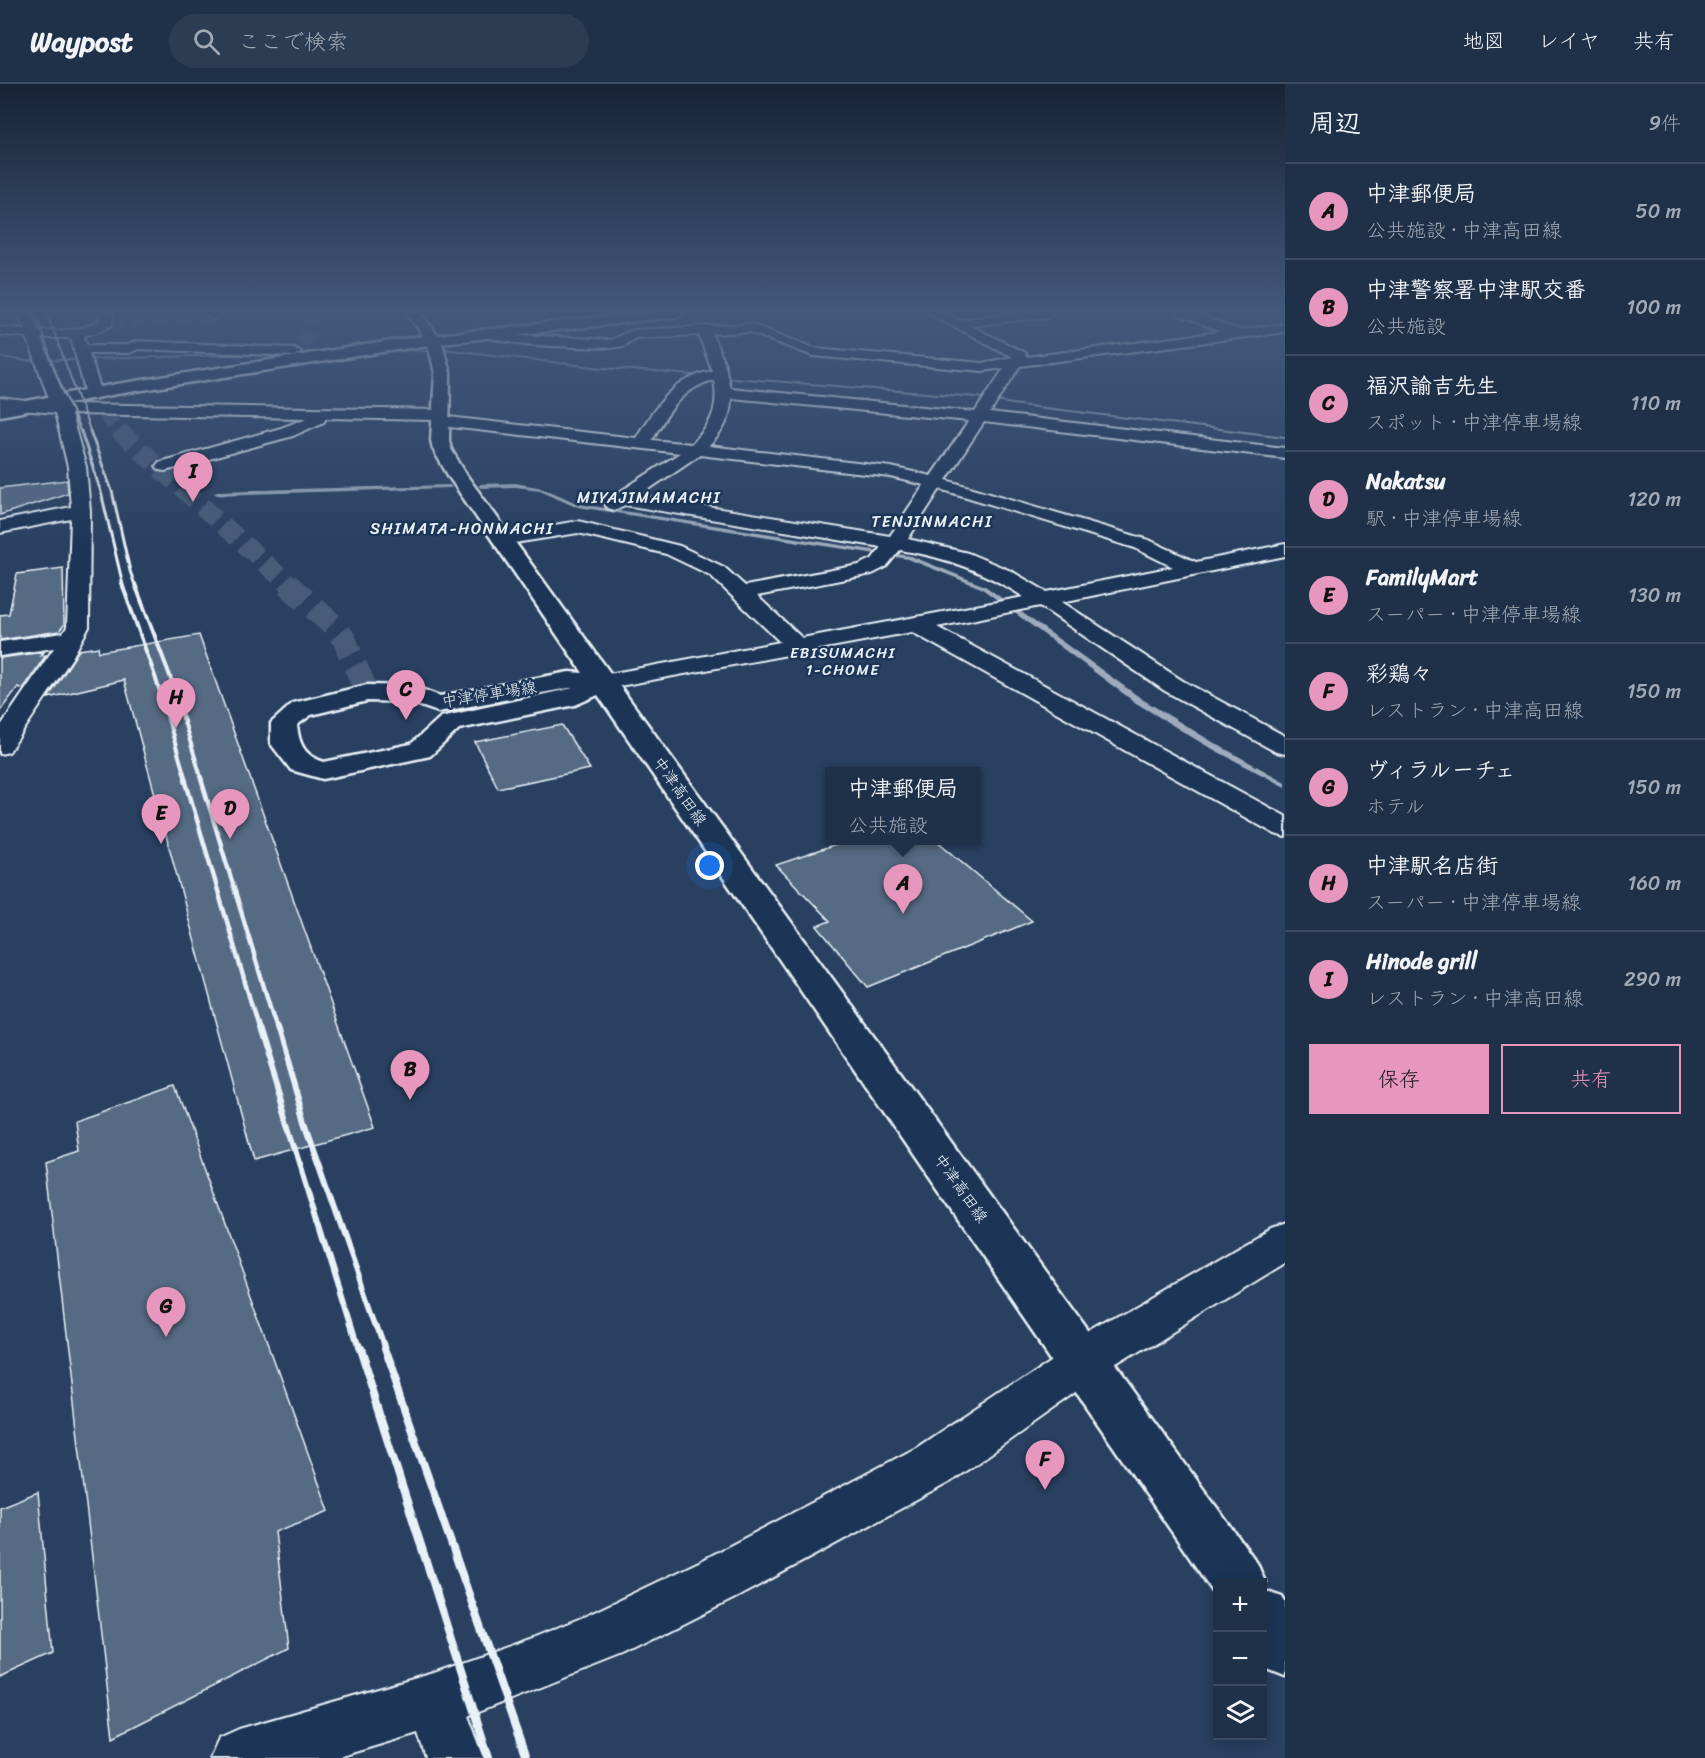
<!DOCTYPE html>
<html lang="ja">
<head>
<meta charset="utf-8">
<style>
	body { margin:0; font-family:Sriracha,"Klee One",sans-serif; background:#2c3c53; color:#f1f3f6 }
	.controls { position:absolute; right:18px; bottom:18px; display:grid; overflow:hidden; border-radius:0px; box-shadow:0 3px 15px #0003 }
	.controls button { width:54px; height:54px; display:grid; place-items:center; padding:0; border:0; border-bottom:2px solid #3c4b61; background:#1f3049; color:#f1f3f6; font:30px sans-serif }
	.you { position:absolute; left:710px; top:782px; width:21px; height:21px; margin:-15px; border:4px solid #fff; border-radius:50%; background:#1a73e8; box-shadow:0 0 0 9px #1a73e833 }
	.badge { display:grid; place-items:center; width:39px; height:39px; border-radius:50%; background:#e797bd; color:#111; font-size:20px; font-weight:700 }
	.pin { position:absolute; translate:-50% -50px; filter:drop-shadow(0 2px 3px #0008) }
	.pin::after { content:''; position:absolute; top:32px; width:21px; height:18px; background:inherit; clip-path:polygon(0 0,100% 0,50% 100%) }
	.popup { position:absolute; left:825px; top:683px; width:156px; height:78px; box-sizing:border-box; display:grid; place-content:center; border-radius:0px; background:#1f3049; filter:drop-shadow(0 2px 4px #0005); font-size:20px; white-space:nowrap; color:#a1a9b4 }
	.popup b { font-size:22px; color:#f1f3f6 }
	.popup::after { content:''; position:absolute; left:50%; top:100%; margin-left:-12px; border:12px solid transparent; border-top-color:#1f3049 }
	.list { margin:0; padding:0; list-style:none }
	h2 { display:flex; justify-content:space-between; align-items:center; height:78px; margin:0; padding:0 24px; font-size:26px }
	h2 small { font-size:20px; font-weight:400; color:#a1a9b4 }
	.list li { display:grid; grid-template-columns:39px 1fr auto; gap:18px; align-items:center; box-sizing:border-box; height:96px; padding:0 24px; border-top:2px solid #3c4b61 }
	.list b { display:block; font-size:22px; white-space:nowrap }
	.list p { margin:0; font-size:20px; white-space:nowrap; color:#a1a9b4 }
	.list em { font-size:20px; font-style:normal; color:#a1a9b4 }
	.actions { display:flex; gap:12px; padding:18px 24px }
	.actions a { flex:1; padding:14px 0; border:2px solid #e797bd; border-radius:0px; text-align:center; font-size:21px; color:#e797bd }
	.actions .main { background:#e797bd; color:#111 }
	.icon { flex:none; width:33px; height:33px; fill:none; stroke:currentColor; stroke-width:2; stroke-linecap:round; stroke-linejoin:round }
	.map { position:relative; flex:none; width:1285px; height:1674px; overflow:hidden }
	header { display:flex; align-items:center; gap:36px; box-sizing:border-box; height:84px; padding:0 30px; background:#1f3049; border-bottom:2px solid #3c4b61 }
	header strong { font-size:28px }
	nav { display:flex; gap:33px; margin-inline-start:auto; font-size:21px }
	.search { width:420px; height:54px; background:#2c3c53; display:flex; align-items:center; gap:15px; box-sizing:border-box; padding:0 21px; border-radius:33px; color:#a1a9b4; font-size:22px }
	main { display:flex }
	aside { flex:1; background:#1f3049 }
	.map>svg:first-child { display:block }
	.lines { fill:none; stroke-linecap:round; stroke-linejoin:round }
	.stream { fill:#9dabbd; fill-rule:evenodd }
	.building { fill:#556a83; stroke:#e8f1f8; stroke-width:1.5 }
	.minor-tunnel-far2 { stroke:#465b78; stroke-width:15; stroke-dasharray:15 8; stroke-linecap:butt }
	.minor-tunnel-far1 { stroke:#465b78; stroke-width:19; stroke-dasharray:19 9; stroke-linecap:butt }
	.minor-tunnel { stroke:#465b78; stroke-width:24; stroke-dasharray:24 12; stroke-linecap:butt }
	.minor-casing { stroke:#e8f1f8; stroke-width:4 }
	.major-casing { stroke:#e8f1f8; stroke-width:5 }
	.minor { fill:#1d3557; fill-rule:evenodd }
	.major { fill:#1d3557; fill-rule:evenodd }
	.rail-far5 { stroke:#e8f1f8; stroke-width:2 }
	.rail-far4 { stroke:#e8f1f8; stroke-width:3 }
	.rail-far3 { stroke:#e8f1f8; stroke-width:4 }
	.rail-far2 { stroke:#e8f1f8; stroke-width:4.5 }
	.rail-far1 { stroke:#e8f1f8; stroke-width:6 }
	.rail { stroke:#e8f1f8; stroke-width:8 }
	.labels { text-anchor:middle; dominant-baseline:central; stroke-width:5; stroke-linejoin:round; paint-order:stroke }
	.far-neighbourhood-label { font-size:15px; letter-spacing:1.5px; fill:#e8f1f8; stroke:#1d3557 }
	.far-quarter-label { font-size:16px; letter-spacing:1.5px; fill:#e8f1f8; stroke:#1d3557 }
	.street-label { font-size:16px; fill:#e8f1f8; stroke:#1d3557 }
</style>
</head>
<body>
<header>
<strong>Waypost</strong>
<div class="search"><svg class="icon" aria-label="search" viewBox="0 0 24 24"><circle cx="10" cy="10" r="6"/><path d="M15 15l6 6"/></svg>ここで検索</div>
<nav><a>地図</a><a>レイヤ</a><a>共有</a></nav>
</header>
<main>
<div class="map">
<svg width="1285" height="1674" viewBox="0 0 1285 1674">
	<rect width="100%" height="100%" fill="#294061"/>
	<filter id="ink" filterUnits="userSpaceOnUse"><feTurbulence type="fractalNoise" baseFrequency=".0167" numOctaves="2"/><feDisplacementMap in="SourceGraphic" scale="12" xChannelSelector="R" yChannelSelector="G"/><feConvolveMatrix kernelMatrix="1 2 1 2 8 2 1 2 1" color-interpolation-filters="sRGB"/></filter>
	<g filter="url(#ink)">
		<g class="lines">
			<g class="stream">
				<polygon points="444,264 593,282 977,312 1012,319 1285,352 1285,354 1012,321 977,314 593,284 443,266"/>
				<polygon points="426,265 427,267 383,268 381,267"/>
				<polygon points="330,267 331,269 287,270 285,269"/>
				<polygon points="264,269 265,271 28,278 0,274 0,272 28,276"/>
				<polygon points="515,399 543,404 579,420 911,472 985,502 1142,615 1211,657 1285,698 1285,703 1205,661 1136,619 981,504 908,475 578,423 540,406 515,403 481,404 478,402 481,400"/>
				<polygon points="449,401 451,402 451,404 217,411 214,409 217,407"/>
			</g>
		</g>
		<g class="building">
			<polygon points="67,396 68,409 0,431 0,404"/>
			<polygon points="63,484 64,541 59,547 0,556 0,531 9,530 17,490"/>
			<polygon points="199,551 375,1043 254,1077 124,596 48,614 79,566 98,563 99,568"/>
			<polygon points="44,568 41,572 46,571 23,605 18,603 0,627 0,574"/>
			<polygon points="562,641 590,685 498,704 475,658"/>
			<polygon points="851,756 936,756 1032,837 868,903 817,842 830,837 776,781"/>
			<polygon points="175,1002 329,1427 275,1448 289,1564 113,1653 46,1078 79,1067 75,1037"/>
			<polygon points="38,1408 53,1569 0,1593 0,1423"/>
		</g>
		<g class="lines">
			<g class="minor-tunnel-far2">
				<polyline points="107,238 243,229"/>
				<polyline points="300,260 309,250 309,229"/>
				<polyline points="104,329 120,349"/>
			</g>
			<polyline class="minor-tunnel-far1" points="119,347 289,501"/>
			<polyline class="minor-tunnel" points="287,500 332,540 344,555 367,609"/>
			<g class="minor-casing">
				<g id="minor">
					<path d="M19,229h13l6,17c22,1 43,2 62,-10v-7h13l-1,12 -11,6 -17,5 3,9h40l10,-4 157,7 7,4 -7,4 -155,-7 -10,4h-40l13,41 -8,5 -8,-5 -15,-56h-30l26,66 374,6 6,2 1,5 188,21c19,-31 38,-60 76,-67l-13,-36 -63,3 -13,8 -13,2c-24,-1 -115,-1 -129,-15l2,-3 5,-1 16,5 106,6 23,-10 118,-6 64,24 167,15 30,-6 -83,-44h17l13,7 53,-7h41l-6,4 -76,9 54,27 1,4 194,-25 -45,-19h19l45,17 46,-6v8l-265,34 -30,47 295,35v10l-301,-36 -38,58 203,60 47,22 89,-18v12l-223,46 121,79 102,55v18l-9,-2 -111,-61 -125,-85 -103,21 348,189v21l-10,-3 -363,-202 -309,57 -9,-2 -3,-5 3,-5 9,-2 177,-33 -70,-67 -44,-21 -88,-21 -76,12 -7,-2 -3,-4 3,-4 83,-14 102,25 44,21 21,19 114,-21 13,-6 9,-12 -256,-42 -11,5 -7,-2 -2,-4 2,-4 73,-47 -239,-27 -6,-2 -1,-4 -109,-2 -1,4 -31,14 -128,35 -6,-1 -3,-4 3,-4 122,-34 26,-10 -236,-4 15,53 4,44 -1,116 -17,31 -63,94 -9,2v-27l54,-79 -54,8v-14l63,-9 4,-6 4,-108 -71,14v-12l71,-14 -3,-40 -13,-54 -55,-5v-10l51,6 -24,-67 -27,-2v-8l24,2zM749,248l64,24 169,15 22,-3 -29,44 -245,-24 -6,-26 -12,-28zM714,296c5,26 -2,46 -23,64l-39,-4c15,-26 31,-53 62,-60zM731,314l238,23 -38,55 -40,-9 -182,-21c14,-14 22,-28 22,-48zM699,371l192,22 33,8 -34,51 -251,-40zM940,405l195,59 38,19 -126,25 -36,-21 -43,-18 -60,-14zM900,466c46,7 85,22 124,47l-222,41 -45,-42 115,-22 14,-7z"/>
					<polygon points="207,229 220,229 220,231 214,235 209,234"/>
					<polygon points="1285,1140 1285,1179 1099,1293 950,1398 739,1512 622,1571 468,1632 484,1674 426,1674 418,1649 335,1674 210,1674 219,1654 239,1645 434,1589 530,1555 586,1532 703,1476 916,1364 1067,1263 1270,1145"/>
				</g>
			</g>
			<g class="major-casing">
				<g id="major">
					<path d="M407,229h14l16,22 199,-22h47l-7,4 -234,26 8,30 -1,67 2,9 16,27 790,1087 8,19 -3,6v-6h-44v17l-620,-904 -23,10 -116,24 -29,27 -107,23 -32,-9 -20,-26v-21l22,-20 74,-18 46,1 27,10 129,-24 14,1 -134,-196 -16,-28 -2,-9 4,-67 -7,-28 -311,49 -117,22v-10l117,-22 306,-48zM569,604h4l-132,29 -30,27 -87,18c-19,-6 -25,-17 -27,-37l14,-10 56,-14 42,1 29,10z"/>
					<polygon points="1262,1506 1282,1513 1285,1518 1285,1593 1265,1585 1262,1581"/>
				</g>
			</g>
			<use href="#minor" class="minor"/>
			<use href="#major" class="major"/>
			<g class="rail-far5">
				<polyline points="36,229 54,284 81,349"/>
				<polyline points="47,229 91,349"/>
			</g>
			<g class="rail-far4">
				<polyline points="81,347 101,408 123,501"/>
				<polyline points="90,347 112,407 130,487 135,501"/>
			</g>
			<g class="rail-far3">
				<polyline points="122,500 156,595 186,696"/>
				<polyline points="135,500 170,592 202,696"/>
			</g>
			<g class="rail-far2">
				<polyline points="185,695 259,946"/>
				<polyline points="201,695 277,946"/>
			</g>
			<g class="rail-far1">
				<polyline points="258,944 358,1265"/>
				<polyline points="277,944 305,1038 384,1265"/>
			</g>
			<g class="rail">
				<polyline points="358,1264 489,1674"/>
				<polyline points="383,1264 526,1674"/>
			</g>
		</g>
	</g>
	<linearGradient id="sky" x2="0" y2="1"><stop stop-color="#172335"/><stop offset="0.49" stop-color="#43597b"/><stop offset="1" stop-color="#43597b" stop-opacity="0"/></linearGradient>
	<rect width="1285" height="464" fill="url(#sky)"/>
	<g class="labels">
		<g class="far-neighbourhood-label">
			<text x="843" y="569">EBISUMACHI<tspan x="843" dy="17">1-CHOME</tspan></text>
		</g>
		<g class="far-quarter-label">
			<text x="649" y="413">MIYAJIMAMACHI</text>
			<text x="932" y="437">TENJINMACHI</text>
			<text x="462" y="444">SHIMATA-HONMACHI</text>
		</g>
		<g class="street-label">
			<text transform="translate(489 610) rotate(-9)">中津停車場線</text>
			<text transform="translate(680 707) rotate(55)">中津高田線</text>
			<text transform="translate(961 1104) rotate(55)">中津高田線</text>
		</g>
	</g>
</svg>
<div class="controls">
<button>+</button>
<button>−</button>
<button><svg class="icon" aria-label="layers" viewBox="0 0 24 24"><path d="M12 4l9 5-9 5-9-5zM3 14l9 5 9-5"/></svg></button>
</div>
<div class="you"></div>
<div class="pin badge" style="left:903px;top:830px">A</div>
<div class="popup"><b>中津郵便局</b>公共施設</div>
<div class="pin badge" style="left:410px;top:1016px">B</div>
<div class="pin badge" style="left:406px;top:636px">C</div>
<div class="pin badge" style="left:230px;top:755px">D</div>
<div class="pin badge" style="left:161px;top:760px">E</div>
<div class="pin badge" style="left:1045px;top:1406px">F</div>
<div class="pin badge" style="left:166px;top:1253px">G</div>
<div class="pin badge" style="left:176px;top:644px">H</div>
<div class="pin badge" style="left:193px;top:418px">I</div>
</div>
<aside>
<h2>周辺<small>9件</small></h2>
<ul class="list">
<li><span class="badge">A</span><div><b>中津郵便局</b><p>公共施設 · 中津高田線</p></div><em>50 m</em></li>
<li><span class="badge">B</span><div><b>中津警察署中津駅交番</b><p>公共施設</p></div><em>100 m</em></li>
<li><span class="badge">C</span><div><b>福沢諭吉先生</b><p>スポット · 中津停車場線</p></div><em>110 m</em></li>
<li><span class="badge">D</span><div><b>Nakatsu</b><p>駅 · 中津停車場線</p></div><em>120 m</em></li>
<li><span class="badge">E</span><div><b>FamilyMart</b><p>スーパー · 中津停車場線</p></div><em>130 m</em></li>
<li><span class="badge">F</span><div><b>彩鶏々</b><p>レストラン · 中津高田線</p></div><em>150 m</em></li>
<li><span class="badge">G</span><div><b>ヴィラルーチェ</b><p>ホテル</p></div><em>150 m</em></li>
<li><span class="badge">H</span><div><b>中津駅名店街</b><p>スーパー · 中津停車場線</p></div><em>160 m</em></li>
<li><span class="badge">I</span><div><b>Hinode grill</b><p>レストラン · 中津高田線</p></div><em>290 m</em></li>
</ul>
<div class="actions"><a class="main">保存</a><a>共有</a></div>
</aside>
</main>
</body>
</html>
